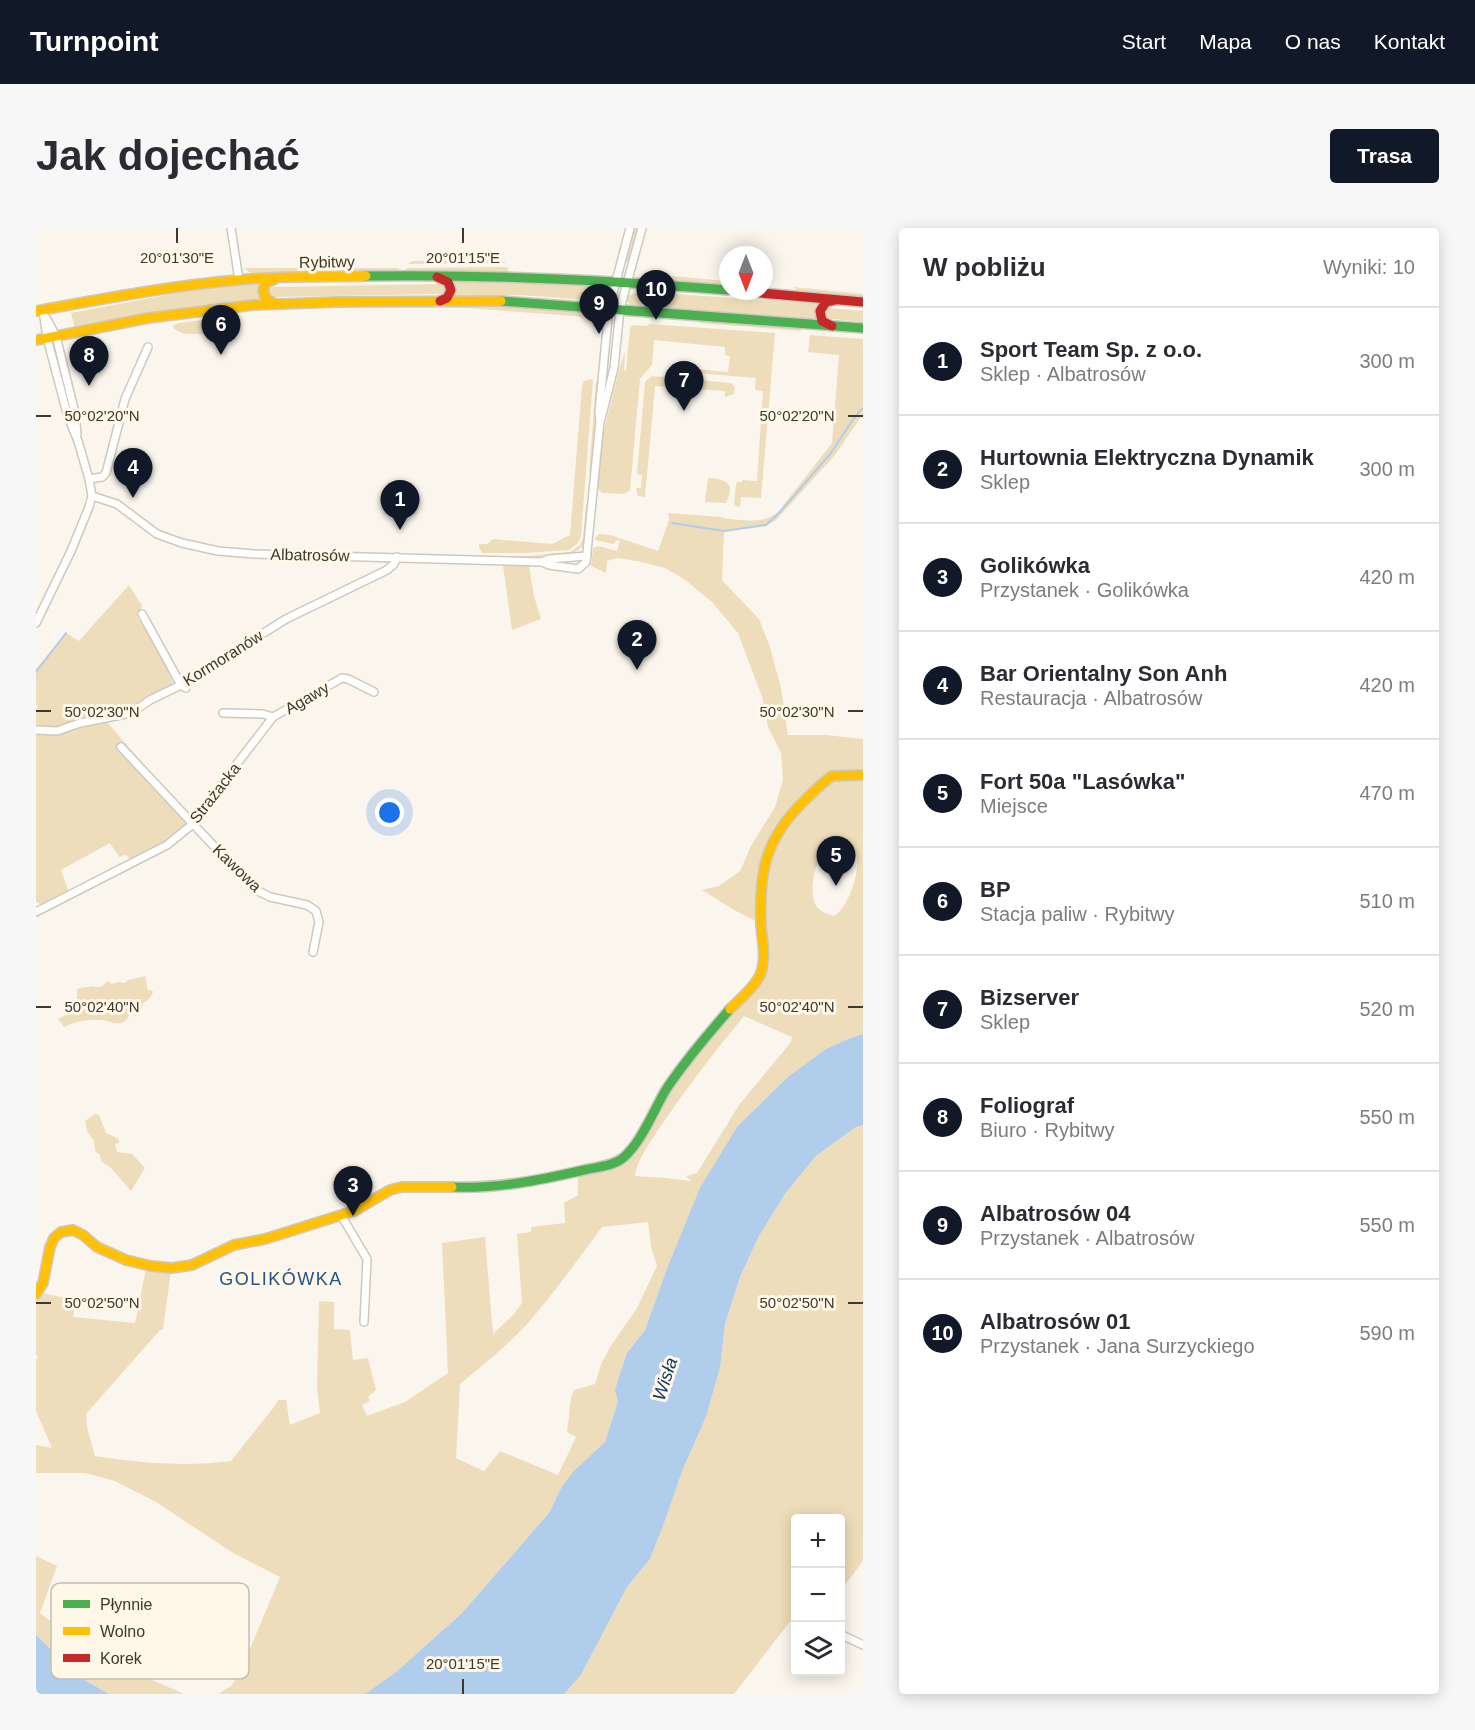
<!DOCTYPE html>
<html lang="pl">
<head>
<meta charset="utf-8">
<style>
	body { margin:0; font-family:Helvetica,sans-serif; background:#f7f7f7; color:#2b2b33 }
	.controls { position:absolute; right:18px; bottom:18px; display:grid; overflow:hidden; border-radius:6px; box-shadow:0 3px 15px #0003 }
	.controls button { width:54px; height:54px; display:grid; place-items:center; padding:0; border:0; border-bottom:2px solid #e1e1e2; background:#fff; color:#2b2b33; font:30px sans-serif }
	.compass { position:absolute; left:683px; top:18px; width:54px; height:54px; border-radius:50%; background:#fff; box-shadow:0 3px 15px #0003; rotate:180deg }
	.you { position:absolute; left:354px; top:585px; width:21px; height:21px; margin:-15px; border:4px solid #fff; border-radius:50%; background:#1a73e8; box-shadow:0 0 0 9px #1a73e833 }
	.badge { display:grid; place-items:center; width:39px; height:39px; border-radius:50%; background:#111827; color:#fff; font-size:20px; font-weight:700 }
	.pin { position:absolute; translate:-50% -50px; filter:drop-shadow(0 2px 3px #0008) }
	.pin::after { content:''; position:absolute; top:32px; width:21px; height:18px; background:inherit; clip-path:polygon(0 0,100% 0,50% 100%) }
	.list { margin:0; padding:0; list-style:none }
	h2 { display:flex; justify-content:space-between; align-items:center; height:78px; margin:0; padding:0 24px; font-size:26px }
	h2 small { font-size:20px; font-weight:400; color:#7c7c81 }
	.list li { display:grid; grid-template-columns:39px 1fr auto; gap:18px; align-items:center; box-sizing:border-box; height:108px; padding:0 24px; border-top:2px solid #e1e1e2 }
	.list b { display:block; font-size:22px; white-space:nowrap }
	.list p { margin:0; font-size:20px; white-space:nowrap; color:#7c7c81 }
	.list em { font-size:20px; font-style:normal; color:#7c7c81 }
	.icon { flex:none; width:33px; height:33px; fill:none; stroke:currentColor; stroke-width:2; stroke-linecap:round; stroke-linejoin:round }
	.map { position:relative; flex:none; width:827px; height:1466px; overflow:hidden; border-radius:6px }
	header { display:flex; align-items:center; gap:36px; box-sizing:border-box; height:84px; padding:0 30px; background:#111827; color:#fff }
	header strong { font-size:28px }
	nav { display:flex; gap:33px; margin-inline-start:auto; font-size:21px }
	.intro { display:flex; align-items:center; justify-content:space-between; box-sizing:border-box; height:144px; padding:0 36px }
	h1 { margin:0; font-size:42px }
	.button { padding:15px 27px; border-radius:6px; background:#111827; color:#fff; font-size:21px; font-weight:700 }
	main { display:flex; gap:36px; padding:0 36px }
	aside { flex:1; background:#fff; border-radius:6px; box-shadow:0 3px 15px #0003 }
	.map>svg:first-child { display:block }
	.green { fill:#eeddba; fill-rule:evenodd }
	.water { fill:#b1cdec }
	.lines { fill:none; stroke-linecap:round; stroke-linejoin:round }
	.stream { stroke:#b1cdec; stroke-width:2 }
	.street-casing { stroke:#cdc9c0; stroke-width:10 }
	.fast-casing { stroke:#cdc9c0; stroke-width:12 }
	.slow-casing { stroke:#cdc9c0; stroke-width:12 }
	.jam-casing { stroke:#cdc9c0; stroke-width:12 }
	.street { stroke:#fefefc; stroke-width:7 }
	.fast { stroke:#4caf50; stroke-width:9 }
	.slow { stroke:#ffc107; stroke-width:9 }
	.jam { stroke:#c62828; stroke-width:9 }
	.ticks { fill:none; stroke:#3e392f; stroke-width:2 }
	.labels { text-anchor:middle; dominant-baseline:central; stroke-width:6; stroke-linejoin:round; paint-order:stroke }
	.street-label { font-size:16px; fill:#3e392f; stroke:#fff7e8 }
	.neighbourhood-label { font-size:18px; letter-spacing:1.5px; fill:#235387; stroke:#fff7e8 }
	.water-label { font-size:18px; font-style:italic; fill:#0d3864; stroke:#fff7e8 }
	.key { fill:#fff7e8; stroke:#c5beb0; stroke-width:1.5 }
	.key-label { font-size:16px; fill:#3e392f }
	.ticks-label { font-size:15px; text-anchor:middle; fill:#3e392f; stroke:#fff7e8; stroke-width:6; stroke-linejoin:round; paint-order:stroke }
</style>
</head>
<body>
<header>
<strong>Turnpoint</strong>
<nav><a>Start</a><a>Mapa</a><a>O nas</a><a>Kontakt</a></nav>
</header>
<div class="intro"><h1>Jak dojechać</h1><a class="button">Trasa</a></div>
<main>
<div class="map">
<svg width="827" height="1466" viewBox="0 0 827 1466">
	<rect width="100%" height="100%" fill="#faf6ed"/>
	<g class="green">
		<polygon points="599,0 603,0 593,34 588,34"/>
		<polygon points="465,32 470,35 372,36 377,33"/>
		<polygon points="472,39 472,44 371,43 370,40"/>
		<polygon points="208,40 364,40 359,43 220,46 213,44"/>
		<polygon points="635,48 692,53 692,57 636,52"/>
		<polygon points="417,53 551,57 550,72 484,67 417,69"/>
		<polygon points="226,56 226,72 39,101 35,85 167,60"/>
		<polygon points="407,56 410,58 409,65 406,66 237,69 234,68 232,61 236,59"/>
		<polygon points="757,59 827,66 827,69 763,63"/>
		<polygon points="606,63 605,79 594,76 591,73 591,68"/>
		<path d="M615,64c56,5 112,7 168,12l-4,8 2,9 -168,-13z"/>
		<polygon points="441,76 549,85 549,89 432,80 341,79"/>
		<polygon points="792,80 827,83 827,94 789,90 787,84"/>
		<path d="M188,89l11,2 -3,9 -7,5v-4h-5l-1,2h-5v3l-3,-1 -2,1 -6,-1v1c-12,0 -23,2 -31,-8l7,-3z"/>
		<polygon points="665,93 763,99 765,103 664,95"/>
		<polygon points="613,96 739,105 725,270 705,269 704,279 700,278 698,276 700,256 702,254 706,254 706,252 721,253 727,163 719,162 720,150 648,144 648,140 692,144 694,128 689,127 689,119 618,112 616,137 604,151 594,262 588,266 566,265 561,260 567,206 585,135 589,124 588,143 590,142 594,100 597,97 612,98"/>
		<path d="M774,107l53,4v75l-28,41 -60,66 -9,4 -42,6 -2,49 37,39 11,28 11,41 7,47h38l37,4v32l-28,3 -60,58 -18,86 -3,2 -20,-10 -32,-20 17,-4 21,-15 11,-25 24,-39 8,-27 -2,-27 -13,-26 -6,-30 -24,-64 -25,-30 -29,-24 -19,-11 -23,-6 -24,-4 -11,3 -1,12 -15,-7 2,-18 5,-2 19,5 3,-10 -4,-1 -1,3 -2,1 -18,-4 1,-3 3,-3 11,1 48,16 11,-31 -1,-7 54,4 1,1c19,2 39,7 55,-6l54,-69 7,-88 -31,-3z"/>
		<polygon points="616,148 695,155 699,159 698,166 689,169 689,163 619,158 609,269 602,268 600,260 605,260 606,247 601,246 609,154"/>
		<polygon points="554,151 557,152 545,308 542,315 533,322 489,325 446,325 443,319 443,316 451,316 457,311 516,316 534,307 546,158 548,153"/>
		<polygon points="560,153 564,159 558,225 553,246"/>
		<path d="M672,250c18,1 28,5 18,25l-21,-1z"/>
		<path d="M550,277h2c1,9 1,28 -3,37 -9,22 -64,16 -84,16v-2h26l43,-4 10,-7 3,-6z"/>
		<polygon points="467,338 493,338 498,368 505,391 476,402"/>
		<polygon points="93,357 106,378 101,389 125,427 138,457 126,465 88,485 20,501 0,500 0,483 2,479 0,476 0,441 30,405 43,413"/>
		<polygon points="70,493 156,593 120,620 96,631 93,631 92,628 89,627 83,629 74,615 25,642 32,662 6,677 0,674 0,505 42,499"/>
		<path d="M827,551v255l-15,5 -22,10 -160,222 -21,59 -18,23 -9,48 -13,41 -44,46 -12,25 -87,100 -66,59 -31,22h-147l13,-8 8,-11 41,-98 -47,-24 -77,-51 -41,-21 -30,-8h-49v-28l16,3 -16,-37v-52l2,-1 -2,-4v-57l6,-4 34,7 -3,17 62,6 11,-55 25,2 -8,60h-3l-74,84 1,13 8,29c45,7 91,11 136,5l43,-54 4,-7h8l4,25 30,-12 -3,-26 2,-86 15,1v27l16,1 3,30 15,-2 8,32 -8,7 2,4 -8,4 5,11 38,-14 43,-29 -6,-130 43,-6 8,97 21,-20 8,-11 -5,-69 14,-2v-5l34,-4 -1,-20 14,-8v-19c18,-4 35,-6 50,-16l40,-67 38,-51 58,-67c2,-3 4,-5 5,-8 2,-10 -3,-31 -4,-42 -3,-48 4,-83 39,-118 8,-8 20,-25 31,-27 9,-2 19,-1 28,-1zM810,619c2,0 7,2 9,4 8,14 -6,57 -21,65 -7,-2 -13,-4 -17,-9 -8,-11 -4,-35 2,-46 2,-4 6,-8 9,-12zM708,788l48,21 -1,5 -52,63 -42,68 -11,3 5,5 -25,-3 -31,-2c2,-16 16,-35 25,-49 26,-38 54,-75 84,-111zM612,994l3,25 6,19 -20,42 -25,36 -10,18 -7,22 -21,6 -3,8 -4,34 9,5 -18,38 -58,-24 -16,20 -28,-13 4,-74c24,-20 48,-39 69,-62 26,-30 49,-63 73,-95z"/>
		<path d="M109,748l3,14 5,1c0,4 -6,11 -10,12l-1,6 -3,-2 2,-6 -10,2c2,7 -2,17 -10,20 -8,2 -12,-3 -19,-3 -14,-1 -26,1 -38,7l-6,-8 19,-10v-20l15,-3 2,1h7l7,-6 4,3 7,-2 6,1 3,-3z"/>
		<polygon points="59,886 63,887 70,905 83,911 83,915 79,916 81,924 96,926 109,940 95,963 75,940 65,933 64,927 59,923 58,913 51,903 49,893"/>
		<polygon points="827,897 827,1333 805,1362 804,1290 760,1290 759,1387 698,1466 528,1466 545,1447 591,1359 614,1331 627,1298 647,1241 670,1189 684,1140 689,1096 704,1049 723,1008 749,966 780,928 820,899"/>
		<polygon points="0,1328 21,1338 4,1385 45,1417 87,1439 148,1466 73,1466 45,1450 0,1407"/>
	</g>
	<g class="water">
		<polygon points="827,806 827,897 820,899 780,928 749,966 723,1008 704,1049 689,1096 684,1140 670,1189 647,1241 627,1298 614,1331 591,1359 545,1447 528,1466 329,1466 360,1444 426,1385 513,1285 525,1260 537,1244 569,1214 582,1173 579,1162 591,1125 609,1102 630,1043 664,960 701,899 752,849 790,821 812,811"/>
		<polygon points="0,1407 45,1450 73,1466 0,1466"/>
	</g>
	<g class="lines">
		<g class="stream">
			<polyline points="636,295 688,303 730,297 744,284 795,225 818,190 827,180"/>
			<polyline points="0,444 30,405"/>
		</g>
		<g class="street-casing">
			<g id="street">
				<polyline points="195,0 203,52"/>
				<polyline points="10,90 20,108 39,185 41,206"/>
				<polyline points="565,191 578,140 584,81 606,0"/>
				<polyline points="53,251 66,249 70,245 89,171 112,119"/>
				<polyline points="56,268 81,276 121,306 146,315 182,323 218,326 506,334 513,331 551,328"/>
				<polyline points="506,334 513,337 542,341 550,334 564,193 563,184 573,80 594,0"/>
				<polyline points="106,386 145,457 150,460"/>
				<polyline points="0,395 35,323 53,279 56,268 53,251 42,213 32,189 11,110 7,82"/>
				<polyline points="187,485 227,486 237,489"/>
				<polyline points="0,502 21,503 44,495 90,486 101,481 114,472 145,457 250,391 351,342 358,336 361,329"/>
				<polyline points="85,519 218,661 234,669 271,677 280,683 283,694 277,724"/>
				<polyline points="0,684 131,617 158,595 190,550 237,489 306,450 312,451 338,464"/>
				<polyline points="305,987 331,1031 328,1094"/>
				<polyline points="804,1406 827,1417"/>
			</g>
		</g>
		<g class="fast-casing">
			<g id="fast">
				<path d="M330,48c121,-2 242,4 362,14"/>
				<polyline points="465,73 827,100"/>
				<path d="M416,959c45,2 88,-7 132,-17 13,-3 29,-4 39,-12 19,-16 31,-49 44,-70 19,-28 41,-54 63,-79"/>
			</g>
		</g>
		<g class="slow-casing">
			<g id="slow">
				<polyline points="239,51 230,55 227,62 230,71 240,76"/>
				<path d="M0,83c67,-12 133,-25 201,-31 42,-4 86,-3 129,-4"/>
				<polyline points="0,112 112,90 217,77 300,74 465,73"/>
				<path d="M694,781c10,-10 24,-21 30,-34 7,-16 2,-34 1,-50 -2,-54 4,-86 44,-125 8,-8 17,-17 27,-24l31,-1"/>
				<polyline points="0,1066 7,1055 14,1019 18,1010 25,1004 37,1002 47,1007 61,1019 90,1032 115,1038 136,1040 156,1037 198,1017 229,1011 318,983 354,962 366,959 416,959"/>
			</g>
		</g>
		<g class="jam-casing">
			<g id="jam">
				<polyline points="401,49 412,54 415,62 411,70 404,73"/>
				<polyline points="702,63 827,74"/>
				<polyline points="796,98 786,93 784,83 790,74 799,72"/>
			</g>
		</g>
		<use href="#street" class="street"/>
		<use href="#fast" class="fast"/>
		<use href="#slow" class="slow"/>
		<use href="#jam" class="jam"/>
	</g>
	<path class="ticks" d="M141,0v15M427,0v15M0,188h15M812,188h15M0,483h15M812,483h15M0,779h15M812,779h15M0,1075h15M812,1075h15M427,1451v15"/>
	<g class="labels">
		<g class="street-label">
			<text transform="translate(291 34) rotate(-1)">Rybitwy</text>
			<text transform="translate(274 327) rotate(1)">Albatrosów</text>
			<text transform="translate(187 430) rotate(-32)">Kormoranów</text>
			<text transform="translate(271 470) rotate(-30)">Agawy</text>
			<text transform="translate(179 565) rotate(-52)">Strażacka</text>
			<text transform="translate(201 640) rotate(44)">Kawowa</text>
		</g>
		<g class="neighbourhood-label">
			<text x="245" y="1051">GOLIKÓWKA</text>
		</g>
		<g class="water-label">
			<text transform="translate(629 1151) rotate(-72)">Wisła</text>
		</g>
	</g>
	<rect x="15" y="1355" width="198" height="96" rx="9" class="key"/>
	<rect x="27" y="1372" width="27" height="8" fill="#4caf50"/>
	<rect x="27" y="1399" width="27" height="8" fill="#ffc107"/>
	<rect x="27" y="1426" width="27" height="8" fill="#c62828"/>
	<g class="key-label">
		<text x="64" y="1382">Płynnie</text>
		<text x="64" y="1409">Wolno</text>
		<text x="64" y="1436">Korek</text>
	</g>
	<g class="ticks-label">
		<text x="141" y="35">20°01'30"E</text>
		<text x="427" y="35">20°01'15"E</text>
		<text x="761" y="193">50°02'20"N</text>
		<text x="66" y="193">50°02'20"N</text>
		<text x="761" y="489">50°02'30"N</text>
		<text x="66" y="489">50°02'30"N</text>
		<text x="66" y="784">50°02'40"N</text>
		<text x="761" y="784">50°02'40"N</text>
		<text x="66" y="1080">50°02'50"N</text>
		<text x="761" y="1080">50°02'50"N</text>
		<text x="427" y="1441">20°01'15"E</text>
	</g>
</svg>
<div class="controls">
<button>+</button>
<button>−</button>
<button><svg class="icon" aria-label="layers" viewBox="0 0 24 24"><path d="M12 4l9 5-9 5-9-5zM3 14l9 5 9-5"/></svg></button>
</div>
<svg class="compass" viewBox="-18 -18 36 36"><path d="M0-13l5 13h-10z" fill="#e53935"/><path d="M0 13l5-13h-10z" fill="#7c7c81"/></svg>
<div class="you"></div>
<div class="pin badge" style="left:364px;top:302px">1</div>
<div class="pin badge" style="left:601px;top:442px">2</div>
<div class="pin badge" style="left:317px;top:988px">3</div>
<div class="pin badge" style="left:97px;top:270px">4</div>
<div class="pin badge" style="left:800px;top:658px">5</div>
<div class="pin badge" style="left:185px;top:127px">6</div>
<div class="pin badge" style="left:648px;top:183px">7</div>
<div class="pin badge" style="left:53px;top:158px">8</div>
<div class="pin badge" style="left:563px;top:106px">9</div>
<div class="pin badge" style="left:620px;top:92px">10</div>
</div>
<aside>
<h2>W pobliżu<small>Wyniki: 10</small></h2>
<ul class="list">
<li><span class="badge">1</span><div><b>Sport Team Sp. z o.o.</b><p>Sklep · Albatrosów</p></div><em>300 m</em></li>
<li><span class="badge">2</span><div><b>Hurtownia Elektryczna Dynamik</b><p>Sklep</p></div><em>300 m</em></li>
<li><span class="badge">3</span><div><b>Golikówka</b><p>Przystanek · Golikówka</p></div><em>420 m</em></li>
<li><span class="badge">4</span><div><b>Bar Orientalny Son Anh</b><p>Restauracja · Albatrosów</p></div><em>420 m</em></li>
<li><span class="badge">5</span><div><b>Fort 50a &quot;Lasówka&quot;</b><p>Miejsce</p></div><em>470 m</em></li>
<li><span class="badge">6</span><div><b>BP</b><p>Stacja paliw · Rybitwy</p></div><em>510 m</em></li>
<li><span class="badge">7</span><div><b>Bizserver</b><p>Sklep</p></div><em>520 m</em></li>
<li><span class="badge">8</span><div><b>Foliograf</b><p>Biuro · Rybitwy</p></div><em>550 m</em></li>
<li><span class="badge">9</span><div><b>Albatrosów 04</b><p>Przystanek · Albatrosów</p></div><em>550 m</em></li>
<li><span class="badge">10</span><div><b>Albatrosów 01</b><p>Przystanek · Jana Surzyckiego</p></div><em>590 m</em></li>
</ul>
</aside>
</main>
</body>
</html>
